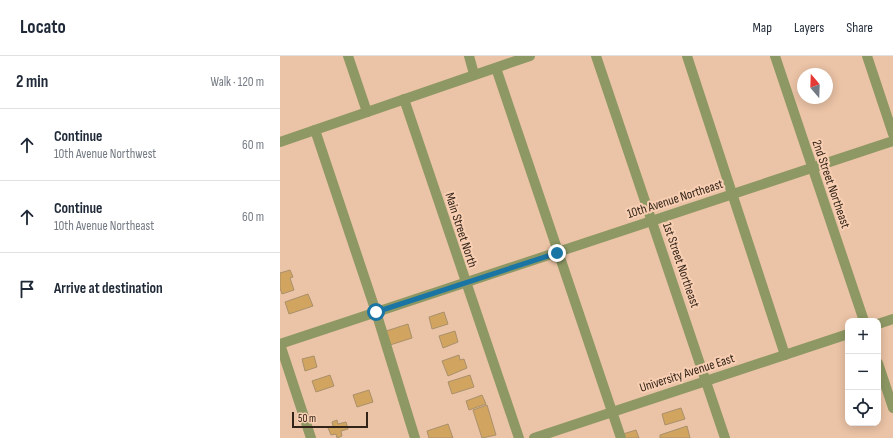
<!DOCTYPE html>
<html lang="en">
<head>
<meta charset="utf-8">
<style>
	body { margin:0; font-family:"Sofia Sans Condensed",sans-serif; background:#f2f2f3; color:#1f2937 }
	.controls { position:absolute; right:12px; bottom:12px; display:grid; overflow:hidden; border-radius:8px; box-shadow:0 2px 10px #0003 }
	.controls button { width:36px; height:36px; display:grid; place-items:center; padding:0; border:0; border-bottom:1px solid #e0e1e3; background:#fff; color:#1f2937; font:20px sans-serif }
	.compass { position:absolute; left:517px; top:12px; width:36px; height:36px; border-radius:50%; background:#fff; box-shadow:0 2px 10px #0003; rotate:341deg }
	.scale { position:absolute; left:12px; bottom:10px; width:76px; box-sizing:border-box; padding-left:4px; border:2px solid #332419; border-top:0; font-size:11px; line-height:14px; white-space:nowrap; color:#332419; -webkit-text-stroke:3px #f8cfb3; paint-order:stroke }
	.stop { position:absolute; width:12px; height:12px; margin:-9px; border:3px solid #1a75a4; border-radius:50%; background:#fff }
	.stop.end { background:#1a75a4; border-color:#fff; box-shadow:0 1px 4px #0008 }
	.list { margin:0; padding:0; list-style:none }
	h2 { display:flex; justify-content:space-between; align-items:center; height:52px; margin:0; padding:0 16px; font-size:17px }
	h2 small { font-size:13px; font-weight:400; color:#747a83 }
	.list li { display:grid; grid-template-columns:26px 1fr auto; gap:12px; align-items:center; box-sizing:border-box; height:72px; padding:0 16px; border-top:1px solid #e0e1e3 }
	.list b { display:block; font-size:15px; white-space:nowrap }
	.list p { margin:0; font-size:13px; white-space:nowrap; color:#747a83 }
	.list em { font-size:13px; font-style:normal; color:#747a83 }
	.icon { flex:none; width:22px; height:22px; fill:none; stroke:currentColor; stroke-width:2; stroke-linecap:round; stroke-linejoin:round }
	.map { position:relative; flex:none; width:613px; height:382px; overflow:hidden }
	header { display:flex; align-items:center; gap:24px; box-sizing:border-box; height:56px; padding:0 20px; background:#fff; border-bottom:1px solid #e0e1e3 }
	header strong { font-size:19px }
	nav { display:flex; gap:22px; margin-inline-start:auto; font-size:14px }
	main { display:flex }
	aside { flex:1; background:#fff }
	.map>svg:first-child { display:block }
	.building { fill:#d1a45f; stroke:#aa906b }
	.lines { fill:none; stroke-linecap:round; stroke-linejoin:round }
	.minor { stroke:#8e9864; stroke-width:10 }
	.route { stroke:#1a75a4; stroke-width:5 }
	.labels { text-anchor:middle; dominant-baseline:central; stroke-width:4; stroke-linejoin:round; paint-order:stroke }
	.street-label { font-size:13px; fill:#332419; stroke:#f8cfb3 }
</style>
</head>
<body>
<header>
<strong>Locato</strong>
<nav><a>Map</a><a>Layers</a><a>Share</a></nav>
</header>
<main>
<aside>
<h2>2 min<small>Walk · 120 m</small></h2>
<ul class="list">
<li><svg class="icon" aria-label="ahead" viewBox="0 0 24 24"><path d="M12 20V5M6 11l6-6 6 6"/></svg><div><b>Continue</b><p>10th Avenue Northwest</p></div><em>60 m</em></li>
<li><svg class="icon" aria-label="ahead" viewBox="0 0 24 24"><path d="M12 20V5M6 11l6-6 6 6"/></svg><div><b>Continue</b><p>10th Avenue Northeast</p></div><em>60 m</em></li>
<li><svg class="icon" aria-label="arrive" viewBox="0 0 24 24"><path d="M6 21V4h12l-3 4 3 4H6"/></svg><div><b>Arrive at destination</b></div></li>
</ul>
</aside>
<div class="map">
<svg width="613" height="382" viewBox="0 0 613 382">
	<rect width="100%" height="100%" fill="#ebc3a6"/>
	<g class="building">
		<polygon points="10,214 13,221 10,222 14,234 2,238 0,232 0,217"/>
		<polygon points="28,238 33,250 9,258 5,246"/>
		<polygon points="164,256 168,268 152,273 149,261"/>
		<polygon points="128,268 132,282 110,289 106,275"/>
		<polygon points="175,275 178,286 163,292 159,280"/>
		<polygon points="179,299 180,304 184,303 187,312 168,320 162,305"/>
		<polygon points="34,300 37,311 25,315 22,303"/>
		<polygon points="50,319 54,330 36,336 32,325"/>
		<polygon points="190,319 194,331 172,338 168,326"/>
		<polygon points="89,334 93,346 77,351 73,339"/>
		<polygon points="202,339 206,348 189,354 186,345"/>
		<polygon points="207,349 216,379 202,382 193,354"/>
		<polygon points="401,352 405,363 385,369 382,358"/>
		<polygon points="57,364 58,368 66,366 68,373 61,375 62,380 57,382 56,378 51,379 48,372 53,370 52,366"/>
		<polygon points="168,368 173,382 149,382 147,375"/>
		<polygon points="407,370 410,382 380,382 380,379"/>
		<polygon points="356,374 359,382 344,382 343,378"/>
	</g>
	<g class="lines">
		<g class="minor">
			<polyline points="68,0 87,56"/>
			<polyline points="189,0 194,18"/>
			<polyline points="316,0 445,382"/>
			<polyline points="407,0 505,299"/>
			<polyline points="495,0 584,265"/>
			<polyline points="587,0 613,78"/>
			<polyline points="216,12 341,382"/>
			<polyline points="124,43 239,382"/>
			<polyline points="35,74 96,256 135,382"/>
			<polyline points="0,86 250,0"/>
			<polyline points="598,268 613,263"/>
			<path d="M0,288c204,-67 408,-136 613,-203"/>
			<polyline points="0,288 31,382"/>
			<polyline points="598,307 613,352"/>
			<polyline points="254,382 568,278"/>
		</g>
	</g>
	<g class="lines">
		<polyline class="route" points="96,256 277,197"/>
	</g>
	<g class="labels">
		<g class="street-label">
			<text transform="translate(551 128) rotate(71)">2nd Street Northeast</text>
			<text transform="translate(395 143) rotate(-18)">10th Avenue Northeast</text>
			<text transform="translate(181 174) rotate(72)">Main Street North</text>
			<text transform="translate(401 209) rotate(71)">1st Street Northeast</text>
			<text transform="translate(407 317) rotate(-18)">University Avenue East</text>
		</g>
	</g>
</svg>
<div class="controls">
<button>+</button>
<button>−</button>
<button><svg class="icon" aria-label="locate" viewBox="0 0 24 24"><circle cx="12" cy="12" r="6"/><path d="M12 2v4M12 18v4M2 12h4M18 12h4"/></svg></button>
</div>
<svg class="compass" viewBox="-18 -18 36 36"><path d="M0-13l5 13h-10z" fill="#e53935"/><path d="M0 13l5-13h-10z" fill="#747a83"/></svg>
<div class="scale">50 m</div>
<div class="stop" style="left:96px;top:256px"></div>
<div class="stop end" style="left:277px;top:197px"></div>
</div>
</main>
</body>
</html>
